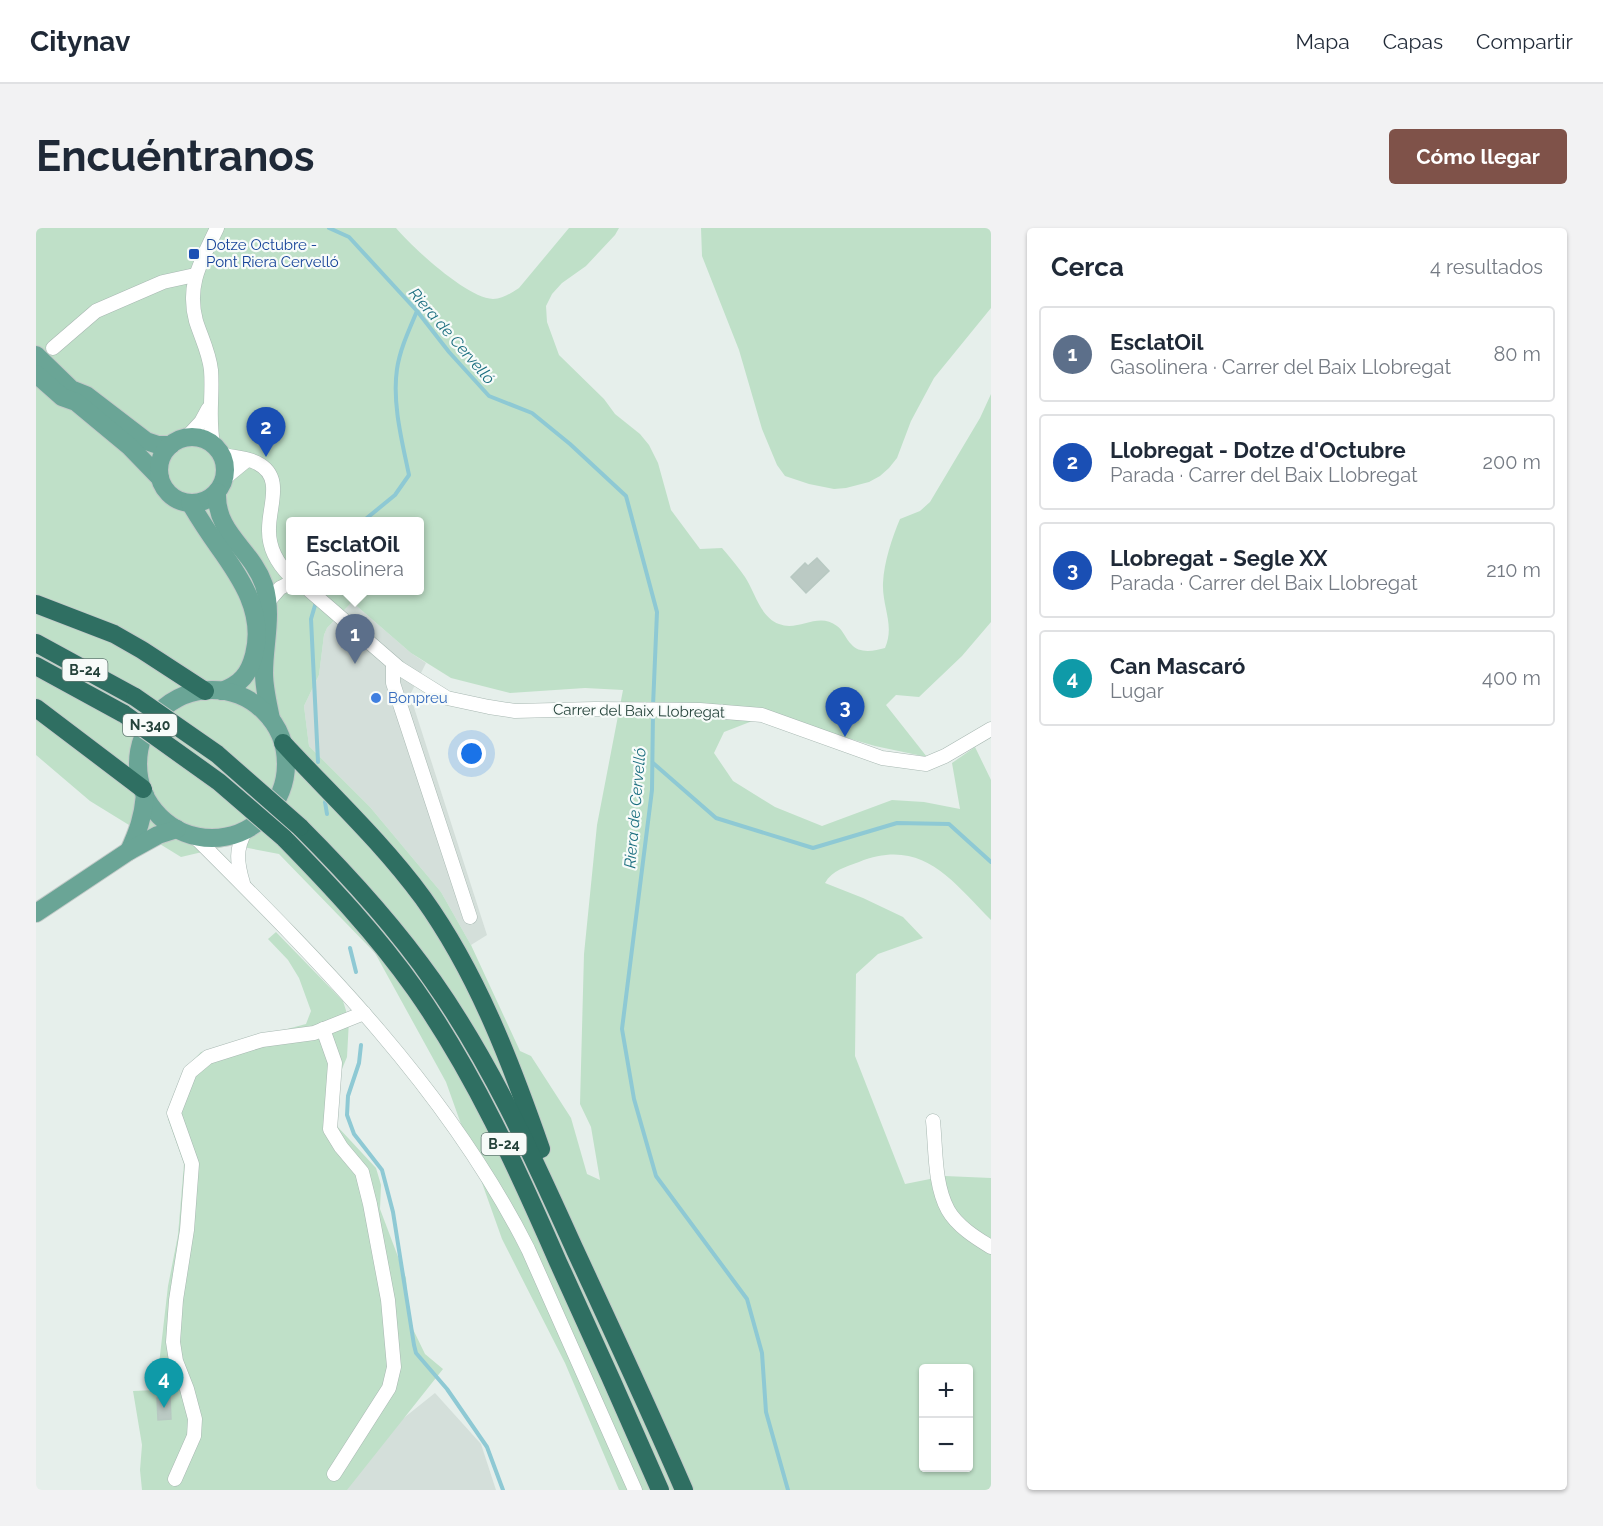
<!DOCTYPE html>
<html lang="es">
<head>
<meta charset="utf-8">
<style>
	body { margin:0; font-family:Raleway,sans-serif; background:#f2f2f3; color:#1f2937 }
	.controls { position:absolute; right:18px; bottom:18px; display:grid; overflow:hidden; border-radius:6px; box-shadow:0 2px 4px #0004 }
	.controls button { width:54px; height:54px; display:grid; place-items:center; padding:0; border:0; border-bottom:2px solid #e0e1e3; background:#fff; color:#1f2937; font:30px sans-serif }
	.you { position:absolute; left:436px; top:526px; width:21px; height:21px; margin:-15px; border:4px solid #fff; border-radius:50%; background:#1a73e8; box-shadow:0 0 0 9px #1a73e833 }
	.badge { display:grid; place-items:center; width:39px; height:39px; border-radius:50%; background:#7f5249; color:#fff; font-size:20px; font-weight:700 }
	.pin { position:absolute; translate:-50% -50px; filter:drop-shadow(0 2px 3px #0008) }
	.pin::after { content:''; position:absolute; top:32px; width:21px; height:18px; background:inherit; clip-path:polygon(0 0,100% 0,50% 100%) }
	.popup { position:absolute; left:250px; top:289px; width:138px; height:78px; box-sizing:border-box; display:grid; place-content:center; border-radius:6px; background:#fff; filter:drop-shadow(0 2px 4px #0005); font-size:20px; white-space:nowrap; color:#747a83 }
	.popup b { font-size:22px; color:#1f2937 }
	.popup::after { content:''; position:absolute; left:50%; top:100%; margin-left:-12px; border:12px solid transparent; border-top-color:#fff }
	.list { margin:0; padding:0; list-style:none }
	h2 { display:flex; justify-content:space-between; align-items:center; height:78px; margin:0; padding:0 24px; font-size:26px }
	h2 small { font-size:20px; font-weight:400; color:#747a83 }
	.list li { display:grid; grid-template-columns:39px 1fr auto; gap:18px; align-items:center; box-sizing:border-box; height:96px; margin:0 12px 12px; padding:0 12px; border:2px solid #e0e1e3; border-radius:6px }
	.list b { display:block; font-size:22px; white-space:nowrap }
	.list p { margin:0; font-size:20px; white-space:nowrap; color:#747a83 }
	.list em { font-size:20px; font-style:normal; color:#747a83 }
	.map { position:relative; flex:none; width:955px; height:1262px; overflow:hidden; border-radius:6px }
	header { display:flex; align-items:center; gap:36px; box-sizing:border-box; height:84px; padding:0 30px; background:#fff; border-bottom:2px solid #e0e1e3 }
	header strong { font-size:28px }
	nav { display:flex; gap:33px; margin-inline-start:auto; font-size:21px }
	.intro { display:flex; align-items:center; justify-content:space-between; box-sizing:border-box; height:144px; padding:0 36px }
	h1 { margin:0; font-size:42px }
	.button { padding:15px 27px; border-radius:6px; background:#7f5249; color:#fff; font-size:21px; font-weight:700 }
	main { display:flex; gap:36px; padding:0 36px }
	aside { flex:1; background:#fff; border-radius:6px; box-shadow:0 2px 4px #0004 }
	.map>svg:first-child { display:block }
	.built { fill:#d4dfda }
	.green { fill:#bfe0c8; fill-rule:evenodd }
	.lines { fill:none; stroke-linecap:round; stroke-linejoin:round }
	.stream { stroke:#8ec9d4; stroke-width:4 }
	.building { fill:#bbcac4; stroke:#b8c9c2; stroke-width:1.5 }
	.minor-casing { stroke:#a8b8b2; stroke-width:15 }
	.major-casing { stroke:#c2cac8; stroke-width:20 }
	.highway-casing { stroke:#c2cac8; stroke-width:20 }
	.minor { stroke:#fff; stroke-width:14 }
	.major { stroke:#6aa596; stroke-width:18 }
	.highway { stroke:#2f6f62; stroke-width:18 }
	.highway-bridge-casing { stroke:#c2cac8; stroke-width:20; stroke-linecap:butt }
	.highway-bridge { stroke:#2f6f62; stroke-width:18 }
	.transit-dot { fill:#1a4fb4; stroke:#f7fbf9; stroke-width:2 }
	.shop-dot { fill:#3f7fe0; stroke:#f7fbf9; stroke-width:2 }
	.labels { text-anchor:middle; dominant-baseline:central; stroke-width:4.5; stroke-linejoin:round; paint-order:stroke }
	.shield { fill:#f7fbf9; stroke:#637a73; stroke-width:1.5 }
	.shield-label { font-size:14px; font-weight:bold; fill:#24423a }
	.transit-label { font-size:15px; fill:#164399; stroke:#f7fbf9; text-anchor:start }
	.shop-label { font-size:15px; fill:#366cbe; stroke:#f7fbf9; text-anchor:start }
	.street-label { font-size:15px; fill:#24423a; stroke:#f7fbf9 }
	.water-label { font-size:16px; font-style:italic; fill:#1c6f80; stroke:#f7fbf9 }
</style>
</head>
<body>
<header>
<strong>Citynav</strong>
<nav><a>Mapa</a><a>Capas</a><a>Compartir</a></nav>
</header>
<div class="intro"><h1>Encuéntranos</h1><a class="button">Cómo llegar</a></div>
<main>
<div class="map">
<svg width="955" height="1262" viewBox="0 0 955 1262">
	<rect width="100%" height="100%" fill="#e6efeb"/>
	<g class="built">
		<polygon points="316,374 375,425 390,435 374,467 451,707 435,717 405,664 334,579 273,518 268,478 283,447 288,407 291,400"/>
		<polygon points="399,1165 445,1216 460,1262 298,1262 334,1217"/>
	</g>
	<g class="green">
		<path d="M0,0h360c17,20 71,70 97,71 10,0 18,-6 26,-11l50,-60h50l-4,7 -29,31 -24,17 -10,11 -6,12 1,16 12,33 45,44 11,15 25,20 9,11 9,18 13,47 29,39 22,-1c8,9 16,19 23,29 10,15 15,40 34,47 20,8 39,-13 58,2 6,4 9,13 14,18 8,10 23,7 34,4 10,-23 -3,-41 -2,-65 1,-21 9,-45 17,-64l20,-8 10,-9 50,-84 11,-24v228l-29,34 -43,41 -23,-2 -10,10 41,52 -52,-11 -107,-31 -44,17 -10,21 19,28 42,26 47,19 70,-26 32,2 36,7 -8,-46 23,-16 16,33v140c-40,-40 -69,-83 -132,-58 -13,5 -27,8 -34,21l38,15 40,19 20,21 -45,16 -22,20 -1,82 50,128 40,-8 46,2v312h-372l-54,-127 -63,-124 -56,-157 -71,-129 -96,-99 -47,-9 -51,12 -91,-56 -54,-46zM254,294h129v68h-129zM316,374l59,51 40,25 59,15 75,-5 38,2 -26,135 -13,129 -4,150 11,23 9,53 -13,-6 -16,-56 -40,-62 -11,-5 -49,-106 -30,-53 -71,-85 -61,-61 -5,-40 15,-31 5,-40 3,-7zM888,1140h45v100h-45z"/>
		<polygon points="665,0 955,0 955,80 898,150 875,193 861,230 853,240 844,248 833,254 810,260 798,261 773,256 749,248 741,237 726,201 703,122 666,28"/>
		<polygon points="240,704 307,773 313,792 311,829 301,853 300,897 340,940 345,957 344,981 370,1050 373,1093 389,1126 407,1141 311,1262 106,1262 104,1242 106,1217 97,1163 120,1162 132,1058 142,1007 148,936 132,891 147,843 165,824 270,796 275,783 263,750 252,732 232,711"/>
	</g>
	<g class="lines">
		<g class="stream">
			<polyline points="293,0 313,9 381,83 413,124 453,168 496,185 534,216 590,268 621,384 617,478"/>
			<path d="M326,294l33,-27 14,-20c-7,-34 -17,-72 -12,-106 3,-20 12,-39 20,-58"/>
			<polyline points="280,374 275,391 282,534"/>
			<polyline points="617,485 616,562 586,801 598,871 620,948 711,1071 726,1125 730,1184 752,1262"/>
			<polyline points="617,535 680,590 777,620 861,595 913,596 955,634"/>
			<polyline points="289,574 291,586"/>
			<polyline points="314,720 320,744"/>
			<polyline points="325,817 323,835 312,868 311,887 318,906 346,942 357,984 378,1117 380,1125 411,1161 451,1219 467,1262"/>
		</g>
	</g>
	<g class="building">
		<polygon points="781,330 793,343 770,365 755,349 769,335 772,338"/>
		<polygon points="134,1169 135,1191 122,1192 121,1170"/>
	</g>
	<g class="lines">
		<g class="minor-casing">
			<g id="minor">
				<polyline points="17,120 60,83 127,54 159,47"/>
				<polyline points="150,210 165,194 172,181"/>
				<path d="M177,216c-5,-27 0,-48 -2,-74 -2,-18 -10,-33 -15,-49 -10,-37 6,-61 21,-93"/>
				<path d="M185,226c12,4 25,3 36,9 28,14 11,44 12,68 0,17 9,33 21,45"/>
				<polyline points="189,250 211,232"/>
				<polyline points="273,362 363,440 411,470 453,479 479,483 559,481 664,482 726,487 846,530 890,536 909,528 955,501"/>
				<polyline points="231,375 244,360 254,355"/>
				<polyline points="357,436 357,455 434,689"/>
				<path d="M158,608c126,126 253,252 334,413l107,241"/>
				<path d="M207,655c-6,-20 -8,-34 3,-53"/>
				<polyline points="287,801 299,835 294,901 305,919 326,944 334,976 352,1072 358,1139 353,1160 298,1246"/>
				<path d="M897,893c3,29 1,63 15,89 9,16 28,28 43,37"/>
				<polyline points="139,1251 158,1208 159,1191 151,1161 140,1133 137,1114 140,1072 151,1002 156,936 138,885 154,844 172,829 226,812 278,805 328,785"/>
			</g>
		</g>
		<g class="major-casing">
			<g id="major">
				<polyline points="0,127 35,161 50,167 110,213 122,217 135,217"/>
				<polyline points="0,146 26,169 40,174 93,218 124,250"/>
				<circle cx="156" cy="242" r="33"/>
				<path d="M181,264c-2,42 35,57 47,93 9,30 0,58 0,88 0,15 4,31 7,46"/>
				<path d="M154,275c9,15 18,29 28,43 23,32 47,67 36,109 -5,19 -13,29 -32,36"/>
				<circle cx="176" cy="536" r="74"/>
				<path d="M93,623c9,-19 14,-34 16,-56"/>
				<polyline points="0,685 93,623 122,607 141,601"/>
			</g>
		</g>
		<g class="highway-casing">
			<g id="highway">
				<polyline points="0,376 78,406 106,422 169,463"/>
				<polyline points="0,415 99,469"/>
				<polyline points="0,438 88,486"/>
				<polyline points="0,480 107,561"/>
				<path d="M247,515c47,51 99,99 140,155 54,75 88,165 118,251"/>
				<path d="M264,599c48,48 94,98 133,154 59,84 100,176 142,269 37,80 74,159 109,240"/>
				<path d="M248,610c46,47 92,96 131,151 59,84 102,179 143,273 35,76 69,152 102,228"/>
			</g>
		</g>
		<use href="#minor" class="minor"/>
		<use href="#major" class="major"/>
		<use href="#highway" class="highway"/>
		<g class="highway-bridge-casing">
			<g id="highway-bridge">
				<polyline points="99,469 181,526 264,599"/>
				<polyline points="88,486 183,554 248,610"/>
			</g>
		</g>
		<use href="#highway-bridge" class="highway-bridge"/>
	</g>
	<rect class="transit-dot" x="152" y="20" width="12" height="12" rx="3"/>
	<circle class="shop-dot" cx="340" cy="470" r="6"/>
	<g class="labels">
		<g class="shield">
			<rect x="26.5" y="431" width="45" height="22" rx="4.5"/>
			<rect x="87" y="486" width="54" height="22" rx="4.5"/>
			<rect x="445.5" y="905" width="45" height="22" rx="4.5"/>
		</g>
		<g class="shield-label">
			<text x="49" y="442">B-24</text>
			<text x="114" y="497">N-340</text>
			<text x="468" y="916">B-24</text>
		</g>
		<g class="transit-label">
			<text x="170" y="17">Dotze Octubre -<tspan x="170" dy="17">Pont Riera Cervelló</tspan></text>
		</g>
		<g class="shop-label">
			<text x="352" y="470">Bonpreu</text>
		</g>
		<g class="street-label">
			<text transform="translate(603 483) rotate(1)">Carrer del Baix Llobregat</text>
		</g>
		<g class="water-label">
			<text transform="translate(416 108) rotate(49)">Riera de Cervelló</text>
			<text transform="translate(599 580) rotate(-85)">Riera de Cervelló</text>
		</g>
	</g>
</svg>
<div class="controls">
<button>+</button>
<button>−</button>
</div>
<div class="you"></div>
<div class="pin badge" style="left:319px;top:436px;background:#5c6f8a">1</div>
<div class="popup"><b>EsclatOil</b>Gasolinera</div>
<div class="pin badge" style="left:230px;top:229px;background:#1a4fb4">2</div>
<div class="pin badge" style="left:809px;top:509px;background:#1a4fb4">3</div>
<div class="pin badge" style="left:128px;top:1180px;background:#0f9aa8">4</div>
</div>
<aside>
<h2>Cerca<small>4 resultados</small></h2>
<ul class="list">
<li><span class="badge" style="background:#5c6f8a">1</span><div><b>EsclatOil</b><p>Gasolinera · Carrer del Baix Llobregat</p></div><em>80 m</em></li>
<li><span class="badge" style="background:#1a4fb4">2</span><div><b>Llobregat - Dotze d'Octubre</b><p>Parada · Carrer del Baix Llobregat</p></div><em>200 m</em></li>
<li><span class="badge" style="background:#1a4fb4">3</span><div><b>Llobregat - Segle XX</b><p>Parada · Carrer del Baix Llobregat</p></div><em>210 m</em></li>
<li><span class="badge" style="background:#0f9aa8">4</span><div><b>Can Mascaró</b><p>Lugar</p></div><em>400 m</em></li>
</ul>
</aside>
</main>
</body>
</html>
